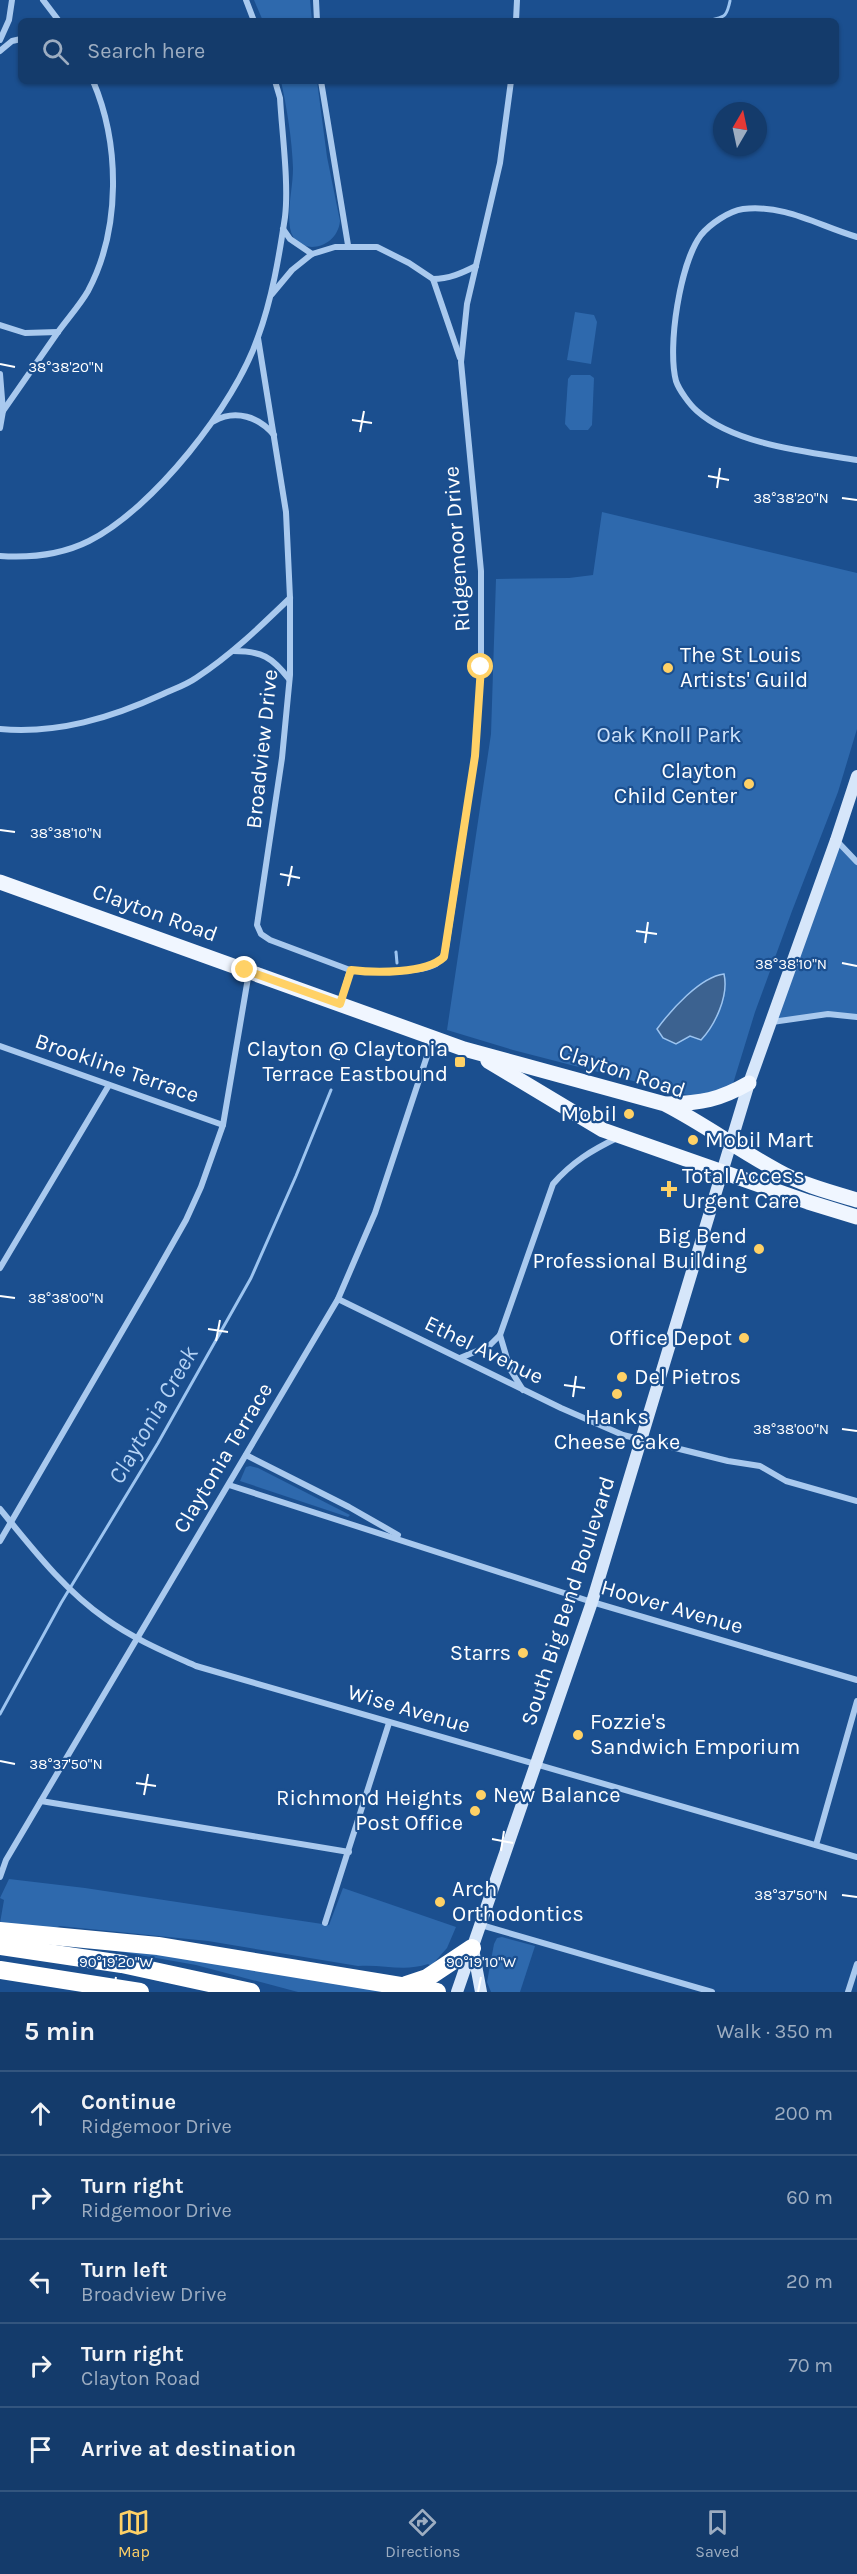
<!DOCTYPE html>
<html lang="en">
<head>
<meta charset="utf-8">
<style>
	body { margin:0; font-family:Karla,sans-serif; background:#1d4271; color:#f1f3f6 }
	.compass { position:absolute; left:713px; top:102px; width:54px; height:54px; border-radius:50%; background:#143b6b; box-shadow:0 2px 4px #0004; rotate:9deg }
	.stop { position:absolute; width:18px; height:18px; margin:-14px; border:4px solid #ffd166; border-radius:50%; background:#fff }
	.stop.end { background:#ffd166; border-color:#fff; box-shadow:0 2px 6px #0008 }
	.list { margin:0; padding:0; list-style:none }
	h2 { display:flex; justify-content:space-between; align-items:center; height:78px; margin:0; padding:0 24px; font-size:26px }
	h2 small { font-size:20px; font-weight:400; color:#9dadc1 }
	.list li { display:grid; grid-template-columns:39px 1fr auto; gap:18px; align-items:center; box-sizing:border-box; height:84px; padding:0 24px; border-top:2px solid #33557e }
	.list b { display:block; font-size:22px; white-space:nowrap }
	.list p { margin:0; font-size:20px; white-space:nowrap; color:#9dadc1 }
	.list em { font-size:20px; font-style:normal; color:#9dadc1 }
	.icon { flex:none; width:33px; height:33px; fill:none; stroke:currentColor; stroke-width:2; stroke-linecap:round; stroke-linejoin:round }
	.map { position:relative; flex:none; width:857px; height:1992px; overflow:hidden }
	.search { position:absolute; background:#143b6b; box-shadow:0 2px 4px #0004; left:18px; right:18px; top:18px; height:66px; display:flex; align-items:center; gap:15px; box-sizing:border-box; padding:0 21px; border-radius:9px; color:#9dadc1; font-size:22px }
	.sheet { height:498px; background:#143b6b }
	nav { display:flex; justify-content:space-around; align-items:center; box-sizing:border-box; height:84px; border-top:2px solid #33557e; background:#143b6b; font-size:16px; color:#9dadc1 }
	nav a { display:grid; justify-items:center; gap:3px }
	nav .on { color:#ffd166 }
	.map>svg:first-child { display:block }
	.green { fill:#2e69ad }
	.water { fill:#3c6290; stroke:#9cc4f0; stroke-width:1.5 }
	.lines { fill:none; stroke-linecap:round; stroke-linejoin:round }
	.stream { stroke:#9cc4f0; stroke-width:3 }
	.street { stroke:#a9c9ee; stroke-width:6 }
	.secondary { stroke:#d6e6fa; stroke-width:12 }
	.primary { stroke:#f0f6ff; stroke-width:15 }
	.highway { stroke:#fff; stroke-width:18 }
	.route { stroke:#ffd166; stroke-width:8 }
	.ticks { fill:none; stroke:#fff; stroke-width:2 }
	.poi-dot { fill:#ffd166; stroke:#1b4f8f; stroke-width:2 }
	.labels { text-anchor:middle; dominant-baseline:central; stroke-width:4.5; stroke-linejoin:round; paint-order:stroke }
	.street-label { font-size:22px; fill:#fff; stroke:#1b4f8f }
	.poi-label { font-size:22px; fill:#fff; stroke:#1b4f8f; text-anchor:start }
	.park-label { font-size:22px; fill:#cfe3fa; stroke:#1b4f8f }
	.water-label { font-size:24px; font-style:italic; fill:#b5d3f5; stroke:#1b4f8f }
	.ticks-label { font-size:15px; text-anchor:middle; fill:#fff; stroke:#1b4f8f; stroke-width:4.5; stroke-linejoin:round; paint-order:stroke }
</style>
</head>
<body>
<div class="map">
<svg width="857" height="1992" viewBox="0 0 857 1992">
	<rect width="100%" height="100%" fill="#1b4f8f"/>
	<g class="green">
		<polygon points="254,0 310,0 312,21 263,21"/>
		<path d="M281,81h36l10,76 13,64c-3,30 -45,36 -50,7 -3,-20 3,-40 3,-60 -1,-29 -6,-59 -12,-87z"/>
		<polygon points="575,312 594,315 597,322 591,364 567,360"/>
		<polygon points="571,375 590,375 594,378 592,425 588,430 570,430 565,424 568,379"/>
		<polygon points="602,512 857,573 857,729 838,792 792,911 755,1012 732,1087 695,1097 513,1050 447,1030 491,734 496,579 569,578 593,575"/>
		<polygon points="836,840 857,862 857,1017 847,1014 769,1023"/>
		<polygon points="250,1466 258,1468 350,1515 348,1517 240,1481 246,1467"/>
		<path d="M9,1879l76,9 244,37 14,-37 113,39 -9,21 -16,18 -3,-2c-24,8 -45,0 -70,2l-150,-25 -148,-15 -5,2 -55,-5 4,-23 -4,-2z"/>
		<polygon points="502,1937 535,1946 520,1992 491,1992 487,1982 494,1944 497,1938"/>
		<polygon points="77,1944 132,1949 400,1992 298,1992 196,1965"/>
	</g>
	<path class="water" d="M724,974c5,22 -9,51 -23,66l-11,-4 -14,8 -13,-6 -6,-9c14,-19 43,-52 67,-55z"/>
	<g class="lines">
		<g class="stream">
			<path d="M708,21c15,-5 18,-1 22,-20"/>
			<polyline points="396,952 397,963"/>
			<polyline points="0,1714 61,1603 158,1443 251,1278 296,1176 331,1090"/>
		</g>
		<g class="street">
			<polyline points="43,0 59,21"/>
			<polyline points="246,0 254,21"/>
			<polyline points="316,0 317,21"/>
			<polyline points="516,21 517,0"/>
			<polyline points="0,40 9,20 12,0"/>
			<polyline points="0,51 12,41 21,39"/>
			<polyline points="321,81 348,245"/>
			<polyline points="283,229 290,239 312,254"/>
			<path d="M857,237c-38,-11 -72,-33 -114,-28 -14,2 -33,15 -42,26 -21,28 -34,112 -25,146 3,9 14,24 21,30 38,34 111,41 160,49"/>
			<path d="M433,279c16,0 29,-6 43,-13"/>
			<polyline points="272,294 292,270 312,254 335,247 377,247 409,263 433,279 460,358"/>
			<polyline points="0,325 25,333 58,332"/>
			<polyline points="258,338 286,512 290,598 290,675 282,758 257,925 261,934 270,940 350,970 340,1004"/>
			<polyline points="0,374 3,411 0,428"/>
			<path d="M3,411c18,-26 37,-53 55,-79 10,-14 22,-27 30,-41 33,-62 32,-147 5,-210"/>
			<path d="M214,421c22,-12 45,-4 60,14"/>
			<path d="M0,556c30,2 61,-1 89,-15 64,-32 146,-136 169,-204 14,-38 21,-80 27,-120 4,-33 -3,-84 -5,-119l-5,-17"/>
			<path d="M233,651c29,0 39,6 56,28"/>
			<path d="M0,729c58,5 111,-11 163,-35 11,-5 23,-9 33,-16 35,-23 64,-51 94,-80"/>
			<polyline points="837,841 857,862"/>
			<path d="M350,970c20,3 69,3 86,-6 6,-4 8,-9 10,-16l29,-192 6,-89v-96l-20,-209 6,-58 33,-141 11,-82"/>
			<polyline points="772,1022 828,1014 857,1017"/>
			<polyline points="0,1046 223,1125"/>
			<polyline points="0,1268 109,1085"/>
			<polyline points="338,1299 561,1408 623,1435 728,1461 760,1466 786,1481 857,1501"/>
			<polyline points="500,1335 510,1369 523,1390"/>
			<path d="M460,1358l29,-12 11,-11 53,-151c19,-22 39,-34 66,-47"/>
			<polyline points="246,1455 349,1507 398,1535"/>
			<polyline points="229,1485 592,1602 857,1680"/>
			<path d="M0,1509c32,39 64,81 106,110 28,20 59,33 90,47l661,191"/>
			<polyline points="0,1541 152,1280 186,1220 201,1187 223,1125 249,972"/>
			<polyline points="41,1801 349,1852"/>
			<polyline points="816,1845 857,1701"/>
			<polyline points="0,1877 6,1860 338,1299 375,1213 433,1038"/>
			<polyline points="325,1923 389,1723"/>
			<polyline points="481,1925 712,1992"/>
			<polyline points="848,1992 857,1964"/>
		</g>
		<g class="secondary">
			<polyline points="473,1949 481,1992"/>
			<polyline points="457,1992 592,1602 749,1083 836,840 857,776"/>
		</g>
		<g class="primary">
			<path d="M0,882l464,167 201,55c39,20 74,46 113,67 25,14 52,21 79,29"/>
			<polyline points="488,1061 603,1130 808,1202 857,1217"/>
			<path d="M667,1104c35,-1 52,-4 82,-21"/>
		</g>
		<g class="highway">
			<polyline points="0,1931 158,1946 437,1992"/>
			<polyline points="0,1946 122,1964 251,1992"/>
			<polyline points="0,1970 140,1992"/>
			<polyline points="406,1985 427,1978 472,1948"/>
		</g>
	</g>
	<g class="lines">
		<path class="route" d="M245,970l95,34 11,-34c23,3 75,4 93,-13l31,-201 6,-89"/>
	</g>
	<path class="ticks" d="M0,364l15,3M352,420l20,3M360,432l4,-21M708,476l21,4M717,488l3,-20M842,498l15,2M0,830l15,2M280,874l20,4M288,886l4,-20M636,931l21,3M645,943l3,-21M842,963l15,3M0,1296l15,2M208,1329l20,3M216,1341l4,-21M564,1385l21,3M573,1397l3,-21M842,1429l15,2M0,1761l15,3M136,1783l20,3M144,1795l4,-21M492,1839l21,4M501,1851l3,-20M842,1895l15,2M113,1992l3,-15M478,1992l3,-15"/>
	<g class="poi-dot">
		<circle cx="668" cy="668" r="6"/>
		<circle cx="749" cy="784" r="6"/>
		<rect x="454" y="1056" width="12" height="12" rx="3"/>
		<circle cx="629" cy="1114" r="6"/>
		<circle cx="693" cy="1140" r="6"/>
		<path d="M666 1180h6v6h6v6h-6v6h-6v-6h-6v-6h6z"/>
		<circle cx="759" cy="1249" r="6"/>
		<circle cx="744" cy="1338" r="6"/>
		<circle cx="622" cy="1377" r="6"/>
		<circle cx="617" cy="1394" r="6"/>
		<circle cx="523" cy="1653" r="6"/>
		<circle cx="578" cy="1735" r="6"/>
		<circle cx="481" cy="1795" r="6"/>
		<circle cx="475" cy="1811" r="6"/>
		<circle cx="440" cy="1902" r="6"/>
	</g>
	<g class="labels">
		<g class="street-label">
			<text transform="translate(457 549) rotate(-94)">Ridgemoor Drive</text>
			<text transform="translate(262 749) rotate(-84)">Broadview Drive</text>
			<text transform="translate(155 913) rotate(20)">Clayton Road</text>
			<text transform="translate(117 1068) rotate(19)">Brookline Terrace</text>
			<text transform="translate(622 1071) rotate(18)">Clayton Road</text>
			<text transform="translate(484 1350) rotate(26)">Ethel Avenue</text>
			<text transform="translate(223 1458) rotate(-59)">Claytonia Terrace</text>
			<text transform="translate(568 1601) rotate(-72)">South Big Bend Boulevard</text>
			<text transform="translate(672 1607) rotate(16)">Hoover Avenue</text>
			<text transform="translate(409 1709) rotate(16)">Wise Avenue</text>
		</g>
		<g class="poi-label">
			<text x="680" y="655">The St Louis<tspan x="680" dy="25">Artists' Guild</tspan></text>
			<text x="737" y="771" text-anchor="end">Clayton<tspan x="737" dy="25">Child Center</tspan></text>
			<text x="448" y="1049" text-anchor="end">Clayton @ Claytonia<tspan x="448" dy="25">Terrace Eastbound</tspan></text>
			<text x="617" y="1114" text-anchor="end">Mobil</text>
			<text x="705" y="1140">Mobil Mart</text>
			<text x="682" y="1176">Total Access<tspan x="682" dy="25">Urgent Care</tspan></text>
			<text x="747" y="1236" text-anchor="end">Big Bend<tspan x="747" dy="25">Professional Building</tspan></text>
			<text x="732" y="1338" text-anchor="end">Office Depot</text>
			<text x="634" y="1377">Del Pietros</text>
			<text x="617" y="1417" text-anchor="middle">Hanks<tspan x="617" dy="25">Cheese Cake</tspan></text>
			<text x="511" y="1653" text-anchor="end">Starrs</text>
			<text x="590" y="1722">Fozzie's<tspan x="590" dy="25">Sandwich Emporium</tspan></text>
			<text x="493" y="1795">New Balance</text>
			<text x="463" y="1798" text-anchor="end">Richmond Heights<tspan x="463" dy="25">Post Office</tspan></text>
			<text x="452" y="1889">Arch<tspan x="452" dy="25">Orthodontics</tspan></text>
		</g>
		<g class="park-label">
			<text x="669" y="735">Oak Knoll Park</text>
		</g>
		<g class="water-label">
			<text transform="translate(153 1415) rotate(-60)">Claytonia Creek</text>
		</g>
	</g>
	<g class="ticks-label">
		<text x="66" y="372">38°38'20"N</text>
		<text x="791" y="503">38°38'20"N</text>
		<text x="66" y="838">38°38'10"N</text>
		<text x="791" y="969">38°38'10"N</text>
		<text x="66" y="1303">38°38'00"N</text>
		<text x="791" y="1434">38°38'00"N</text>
		<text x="66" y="1769">38°37'50"N</text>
		<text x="791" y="1900">38°37'50"N</text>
		<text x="116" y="1967">90°19'20"W</text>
		<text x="481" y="1967">90°19'10"W</text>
	</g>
</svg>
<svg class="compass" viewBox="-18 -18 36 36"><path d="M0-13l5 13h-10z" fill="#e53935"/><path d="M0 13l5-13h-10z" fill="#9dadc1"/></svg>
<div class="stop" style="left:481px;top:667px"></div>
<div class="stop end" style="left:245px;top:970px"></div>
<div class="search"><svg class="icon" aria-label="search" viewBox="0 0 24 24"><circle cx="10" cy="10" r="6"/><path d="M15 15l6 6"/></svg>Search here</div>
</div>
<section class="sheet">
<h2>5 min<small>Walk · 350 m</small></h2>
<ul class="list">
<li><svg class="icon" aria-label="ahead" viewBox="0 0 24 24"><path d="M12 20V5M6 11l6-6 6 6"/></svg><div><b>Continue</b><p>Ridgemoor Drive</p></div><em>200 m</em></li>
<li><svg class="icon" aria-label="right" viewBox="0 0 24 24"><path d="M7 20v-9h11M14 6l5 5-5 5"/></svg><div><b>Turn right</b><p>Ridgemoor Drive</p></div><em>60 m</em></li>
<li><svg class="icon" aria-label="left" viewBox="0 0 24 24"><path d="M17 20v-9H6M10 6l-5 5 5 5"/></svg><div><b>Turn left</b><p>Broadview Drive</p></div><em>20 m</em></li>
<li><svg class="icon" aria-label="right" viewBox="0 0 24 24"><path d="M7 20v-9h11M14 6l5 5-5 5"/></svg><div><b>Turn right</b><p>Clayton Road</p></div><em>70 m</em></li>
<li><svg class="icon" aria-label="arrive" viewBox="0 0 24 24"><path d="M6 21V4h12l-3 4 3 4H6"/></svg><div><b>Arrive at destination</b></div></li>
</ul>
</section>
<nav>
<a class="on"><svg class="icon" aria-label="map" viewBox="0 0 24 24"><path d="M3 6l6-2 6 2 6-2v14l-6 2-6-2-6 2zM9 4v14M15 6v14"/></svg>Map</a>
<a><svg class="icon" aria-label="directions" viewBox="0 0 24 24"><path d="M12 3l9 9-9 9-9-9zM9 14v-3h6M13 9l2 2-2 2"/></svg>Directions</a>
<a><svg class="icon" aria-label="saved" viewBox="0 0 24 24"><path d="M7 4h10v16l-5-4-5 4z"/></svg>Saved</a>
</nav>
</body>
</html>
